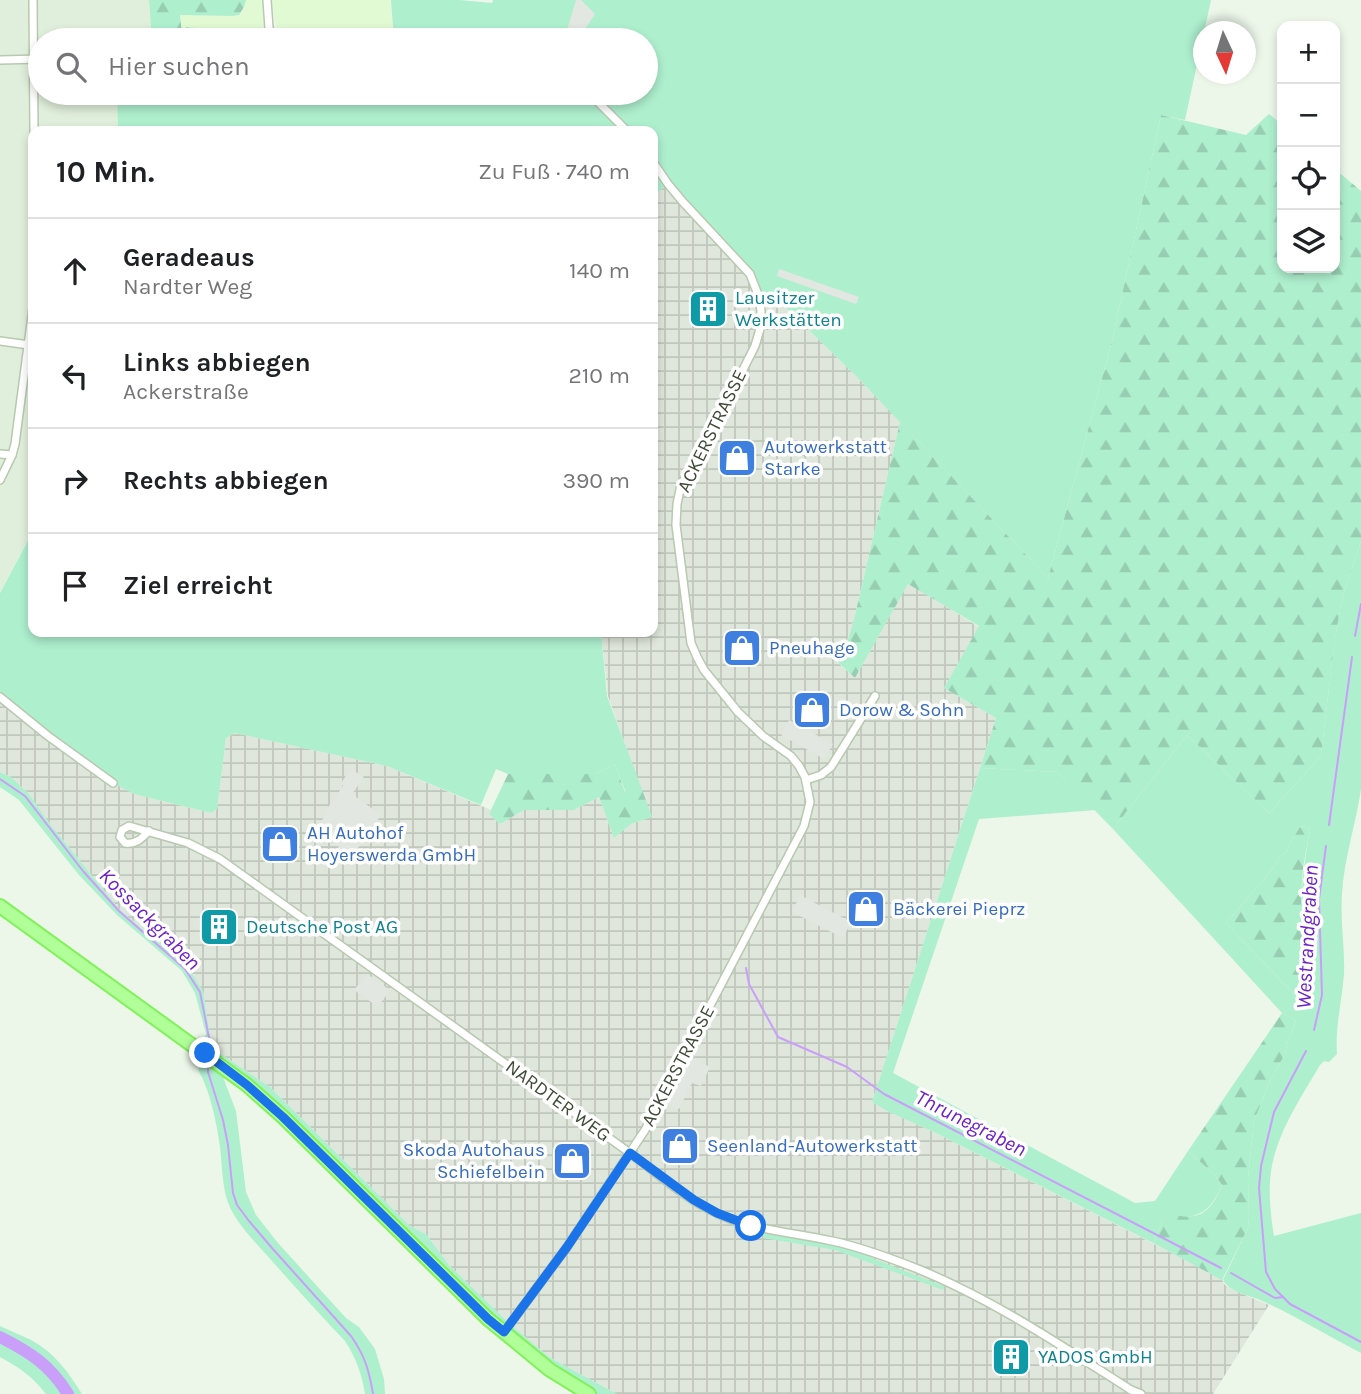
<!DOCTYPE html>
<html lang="de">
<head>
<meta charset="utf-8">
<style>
	body { margin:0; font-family:Karla,sans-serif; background:#f6f6f6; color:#202124 }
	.controls { position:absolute; right:21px; top:21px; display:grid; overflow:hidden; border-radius:14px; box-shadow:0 4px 10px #0003 }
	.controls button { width:63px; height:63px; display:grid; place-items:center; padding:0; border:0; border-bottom:2px solid #e0e0e0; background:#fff; color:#202124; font:35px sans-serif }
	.compass { position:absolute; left:1193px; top:21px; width:63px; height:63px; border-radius:50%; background:#fff; box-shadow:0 4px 10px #0003; rotate:176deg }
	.stop { position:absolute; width:21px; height:21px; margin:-16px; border:5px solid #1a73e8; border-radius:50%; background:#fff }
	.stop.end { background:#1a73e8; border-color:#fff; box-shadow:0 2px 7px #0008 }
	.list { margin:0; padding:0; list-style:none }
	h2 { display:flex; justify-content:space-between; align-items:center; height:91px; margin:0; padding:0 28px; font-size:30px }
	h2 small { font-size:23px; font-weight:400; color:#757577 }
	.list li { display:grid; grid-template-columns:46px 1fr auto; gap:21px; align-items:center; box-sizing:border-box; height:105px; padding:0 28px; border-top:2px solid #e0e0e0 }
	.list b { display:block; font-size:26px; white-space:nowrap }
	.list p { margin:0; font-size:23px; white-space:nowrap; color:#757577 }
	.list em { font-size:23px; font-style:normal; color:#757577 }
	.icon { flex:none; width:38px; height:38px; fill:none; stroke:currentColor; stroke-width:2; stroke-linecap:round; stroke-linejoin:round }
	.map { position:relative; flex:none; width:1361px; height:1394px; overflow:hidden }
	.search { position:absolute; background:#fff; box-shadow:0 4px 10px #0003; left:28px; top:28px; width:630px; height:77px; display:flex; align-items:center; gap:18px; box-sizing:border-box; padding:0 24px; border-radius:38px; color:#757577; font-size:26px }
	.panel { position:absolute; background:#fff; box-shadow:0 4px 10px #0003; left:28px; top:126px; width:630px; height:511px; border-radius:14px }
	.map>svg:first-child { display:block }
	.residential { fill:#e0efdb }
	.commercial { fill:#e1fad3 }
	.industrial { fill:url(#industrial-grid) }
	.green { fill:#aeefce; fill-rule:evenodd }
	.forest { fill:url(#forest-firs) }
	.parking { fill:#e3e7e1 }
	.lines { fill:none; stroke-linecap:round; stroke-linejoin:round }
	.stream { stroke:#c99ff9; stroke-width:2 }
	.river { stroke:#c99ff9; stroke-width:12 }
	.minor-casing { stroke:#b8c9b0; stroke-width:10 }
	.primary-casing { stroke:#81f25b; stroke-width:16 }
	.minor { stroke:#fff; stroke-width:7 }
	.primary { stroke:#b1ff99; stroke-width:12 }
	.route { stroke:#1a73e8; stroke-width:9 }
	.labels { text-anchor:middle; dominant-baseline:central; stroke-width:7; stroke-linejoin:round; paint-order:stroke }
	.culture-label { font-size:19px; fill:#0d838f; stroke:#fff; text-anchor:start }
	.street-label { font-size:19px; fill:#3d4b36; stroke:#fff }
	.shop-label { font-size:19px; fill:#366cbe; stroke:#fff; text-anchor:start }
	.water-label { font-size:21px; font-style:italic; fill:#6f21c6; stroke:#fff }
</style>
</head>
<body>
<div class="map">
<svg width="1361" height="1394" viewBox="0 0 1361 1394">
	<defs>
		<pattern id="industrial-grid" width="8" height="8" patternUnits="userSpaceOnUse" patternTransform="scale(1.75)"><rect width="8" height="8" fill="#dfe6db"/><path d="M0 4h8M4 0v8" fill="none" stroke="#c0c7bd"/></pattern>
		<pattern id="forest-firs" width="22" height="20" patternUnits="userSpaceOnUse" patternTransform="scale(1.75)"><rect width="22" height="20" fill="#aeefce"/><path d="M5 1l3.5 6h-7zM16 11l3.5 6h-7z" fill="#97ceb2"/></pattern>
	</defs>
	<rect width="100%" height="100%" fill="#ecf6e9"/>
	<polygon class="residential" points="0,0 149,0 152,40 40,40 40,93 117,93 118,131 33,131 33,530 0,592"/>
	<g class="commercial">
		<polygon points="246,0 266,0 269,28 229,31 186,27 186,34 182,34 180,15 233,16 240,15 244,7"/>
		<polygon points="272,0 391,0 392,28 389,38 295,38 286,36 278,29 276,26"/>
	</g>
	<polygon class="industrial" points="668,184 750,274 759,297 773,295 858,378 900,422 855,615 843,654 819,646 855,678 908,583 979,627 944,688 996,718 872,1102 889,1112 934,1132 1205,1270 1222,1280 1225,1285 1233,1290 1269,1305 1213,1394 617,1394 549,1357 510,1324 449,1265 426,1234 410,1226 270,1087 212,1048 203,991 188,967 120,910 50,824 29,794 11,777 0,772 0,697 114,783 134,794 211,813 217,809 226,738 235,733 387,766 491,810 489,814 500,824 524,810 574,810 599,797 614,838 631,824 651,817 608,696 601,632 653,632 653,247 658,192"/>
	<g class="green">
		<polygon points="391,0 459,0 492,3 493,0 1211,0 1185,120 1161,115 1112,341 1048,578 858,378 773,295 759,297 755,285 668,184 658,192 653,246 653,131 118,131 117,93 646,93 646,40 430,40 399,37 393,28"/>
		<polygon points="33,531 33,632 601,632 607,696 640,784 626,793 615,764 595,774 508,774 496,769 481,805 387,766 235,733 226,738 217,809 211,813 134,794 113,783 0,697 0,593"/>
		<path d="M1361,541v248c-5,35 -17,69 -19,105 -2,27 3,54 2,80 -2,27 -9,53 -7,80l-8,8 -5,-1 -4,4c-21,36 -47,73 -50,116 -1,18 1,38 4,55l87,-23v140c-33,-17 -67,-38 -101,-53 -12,-5 -31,-8 -37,-20l25,-52 1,-12 -1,-38 6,-57 15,-38 16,-29 3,-13 8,-20 -14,-8 -169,-184 74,-94 82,78 52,-57 13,-112 6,-34 5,-21zM1304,826l6,3c-5,29 -9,57 -9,87 0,29 5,58 1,87l-76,-80 45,-52 9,-14 7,-6 4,-10 9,-14z"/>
		<path d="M980,768l77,4 39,38 -117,9 -86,254 242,130 20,-2 33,-50 27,24 7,10c-13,32 -28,32 -59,36l-10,22 -219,-111 -45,-20 -17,-10z"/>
		<path d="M0,772l11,5 18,17 21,30 70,86 68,57 15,24 9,57 58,39 140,139 16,8 23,31 61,59 39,33 68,37h-28l-122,-96 -249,-234 18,47 10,81 10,23 22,28 48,53 20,22 13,9 16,22 9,30 1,15h-20c-3,-20 -9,-36 -20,-53 -25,-26 -49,-53 -73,-80 -16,-19 -40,-40 -46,-65 -4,-16 -4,-33 -6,-49 -3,-23 -10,-57 -22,-77l7,-17 -3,-11 4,-8 -11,-41 -13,-22 -65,-56 -38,-40 -60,-75 -19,-13z"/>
		<path d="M763,1233c25,4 93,11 111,26l67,26h4l-2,5 -108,-40 -72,-12z"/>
		<path d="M0,1326c10,5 21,9 31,14 23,12 38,33 51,54h-36c-14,-18 -26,-26 -46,-37z"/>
	</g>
	<g class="forest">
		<polygon points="149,0 246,0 244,7 239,15 233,16 180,15 182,34 186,34 186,27 229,31 269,28 272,35 262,40 152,40"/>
		<polygon points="1269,114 1282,125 1282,268 1335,268 1335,169 1361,191 1361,541 1345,589 1340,610 1334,645 1321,756 1269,813 1187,735 1113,829 1057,772 980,768 996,718 944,688 979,626 908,584 855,678 818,644 844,653 855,615 900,422 1048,578 1112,341 1161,115 1246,135"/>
		<polygon points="615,764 625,792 640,784 652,817 631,824 614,838 599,797 574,810 524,810 500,824 489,814 508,774 595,774"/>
		<polygon points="1304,826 1310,829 1303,868 1301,898 1301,918 1304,975 1302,1003 1226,923 1271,871 1280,857 1287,851 1291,841 1300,827"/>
		<path d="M1282,1013l14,8 -8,20 -3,13 -16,29 -15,38 -6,57 1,38 -1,12 -26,52 -69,-37 10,-22 7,-8c27,10 42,-1 52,-28l-7,-10 -27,-24z"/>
	</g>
	<g class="parking">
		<polygon points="576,0 581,0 595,14 578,40 564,40"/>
		<polygon points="779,269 859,297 856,304 777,276"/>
		<polygon points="789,720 833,744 824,759 781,735"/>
		<polygon points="351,769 364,777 352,794 381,815 347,864 333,856 339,846 317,831 320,827 318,826 328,811 326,810 343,786 341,783"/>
		<polygon points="800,895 851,922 843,938 792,912"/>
		<polygon points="367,974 390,990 378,1007 354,990"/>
		<polygon points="692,1058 710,1067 701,1086 692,1083 679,1109 669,1104"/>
	</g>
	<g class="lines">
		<g class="stream">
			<polyline points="1355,636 1361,604"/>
			<polyline points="0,779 25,796 83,871 119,911 185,969 200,992 212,1053"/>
			<polyline points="1329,825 1352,657"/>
			<polyline points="746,968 749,984 778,1037 847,1067 884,1094 1221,1268"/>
			<polyline points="1314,1030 1322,995 1319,899 1326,846"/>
			<polyline points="1306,1051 1274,1112 1261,1166 1259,1188 1266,1272 1275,1289 1290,1304 1361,1342"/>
			<path d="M208,1065v7l15,48 5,25 5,48 4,12 12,16 23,27 79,88c14,20 18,34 22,58"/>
			<polyline points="1231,1273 1275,1298 1283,1297"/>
		</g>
		<path class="river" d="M0,1337c30,15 50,28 68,57"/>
		<g class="minor-casing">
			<g id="minor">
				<polyline points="33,0 34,131"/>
				<polyline points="267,0 269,28 272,35"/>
				<polyline points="0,60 40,59"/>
				<polyline points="589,93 627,131"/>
				<polyline points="0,341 29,345"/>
				<polyline points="0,454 12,455"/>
				<polyline points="0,480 12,455 15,444 33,308"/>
				<polyline points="0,697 48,736 113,783"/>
				<polyline points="806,780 821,775 831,767 875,696"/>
				<path d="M149,831c-7,7 -13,14 -24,12l-5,-6 2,-7 7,-4 59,17 32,16 410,294c31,23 61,51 98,65 33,13 69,15 104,23 29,6 58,17 86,28 76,31 144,77 213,121l10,4"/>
				<polyline points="504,1332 567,1247 645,1130 804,826 810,802 805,777 799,766 791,756 763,736 738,712 704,670 697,657 691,643 676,525 677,504 681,485 721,413 755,346 760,329 761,311 759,297 750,274 683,202 668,184 653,162"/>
			</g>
		</g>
		<g class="primary-casing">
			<polyline id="primary" points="0,906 247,1085 283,1117 488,1319 550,1370 589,1394"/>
		</g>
		<use href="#minor" class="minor"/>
		<use href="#primary" class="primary"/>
	</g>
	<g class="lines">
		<polyline class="route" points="205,1053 247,1085 283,1117 488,1319 504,1332 567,1247 630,1153 694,1200 717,1213 751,1226"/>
	</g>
	<defs>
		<g id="building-square" transform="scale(2.0125)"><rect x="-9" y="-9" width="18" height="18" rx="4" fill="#0f9aa8" stroke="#fff"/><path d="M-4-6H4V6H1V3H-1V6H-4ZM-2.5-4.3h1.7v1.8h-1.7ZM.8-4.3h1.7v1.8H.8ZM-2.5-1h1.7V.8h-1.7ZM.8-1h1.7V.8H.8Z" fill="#fff"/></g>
		<g id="shop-square" transform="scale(2.0125)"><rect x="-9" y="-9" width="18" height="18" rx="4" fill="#3f7fe0" stroke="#fff"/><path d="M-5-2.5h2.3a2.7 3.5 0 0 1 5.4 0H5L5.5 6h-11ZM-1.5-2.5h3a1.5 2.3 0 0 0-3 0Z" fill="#fff"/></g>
	</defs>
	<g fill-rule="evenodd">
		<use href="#building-square" x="708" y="309"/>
		<use href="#shop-square" x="737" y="458"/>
		<use href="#shop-square" x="742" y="648"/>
		<use href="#shop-square" x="812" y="710"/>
		<use href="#shop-square" x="280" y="844"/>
		<use href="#shop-square" x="866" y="909"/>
		<use href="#building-square" x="219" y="927"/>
		<use href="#shop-square" x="680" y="1146"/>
		<use href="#shop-square" x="572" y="1161"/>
		<use href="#building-square" x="1011" y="1357"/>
	</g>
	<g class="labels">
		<g class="culture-label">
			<text x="735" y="298">Lausitzer<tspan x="735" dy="22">Werkstätten</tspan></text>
			<text x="246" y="927">Deutsche Post AG</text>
			<text x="1038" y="1357">YADOS GmbH</text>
		</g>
		<g class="street-label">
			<text transform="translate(712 431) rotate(-64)">ACKERSTRASSE</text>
			<text transform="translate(678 1066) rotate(-62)">ACKERSTRASSE</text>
			<text transform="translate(558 1101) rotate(36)">NARDTER WEG</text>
		</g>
		<g class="shop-label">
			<text x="764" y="447">Autowerkstatt<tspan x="764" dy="22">Starke</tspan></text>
			<text x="769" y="648">Pneuhage</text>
			<text x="839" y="710">Dorow &amp; Sohn</text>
			<text x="307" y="833">AH Autohof<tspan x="307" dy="22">Hoyerswerda GmbH</tspan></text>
			<text x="893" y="909">Bäckerei Pieprz</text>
			<text x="707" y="1146">Seenland-Autowerkstatt</text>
			<text x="545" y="1150" text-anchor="end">Skoda Autohaus<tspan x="545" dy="22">Schiefelbein</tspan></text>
		</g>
		<g class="water-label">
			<text transform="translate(150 919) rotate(45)">Kossackgraben</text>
			<text transform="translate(1307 937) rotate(-87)">Westrandgraben</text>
			<text transform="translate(971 1123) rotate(27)">Thrunegraben</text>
		</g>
	</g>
</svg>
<div class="controls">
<button>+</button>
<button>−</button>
<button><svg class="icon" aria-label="locate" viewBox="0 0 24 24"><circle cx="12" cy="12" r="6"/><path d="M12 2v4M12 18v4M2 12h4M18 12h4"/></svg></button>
<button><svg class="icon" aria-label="layers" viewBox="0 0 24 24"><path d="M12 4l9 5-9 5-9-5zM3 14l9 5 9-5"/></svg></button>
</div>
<svg class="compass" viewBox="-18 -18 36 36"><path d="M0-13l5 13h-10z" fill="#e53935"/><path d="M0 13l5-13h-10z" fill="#757577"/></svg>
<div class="stop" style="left:751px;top:1226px"></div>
<div class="stop end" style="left:205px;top:1053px"></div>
<div class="search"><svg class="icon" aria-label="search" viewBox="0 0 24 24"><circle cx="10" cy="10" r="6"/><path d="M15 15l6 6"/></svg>Hier suchen</div>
<section class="panel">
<h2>10 Min.<small>Zu Fuß · 740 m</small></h2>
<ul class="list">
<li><svg class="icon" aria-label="ahead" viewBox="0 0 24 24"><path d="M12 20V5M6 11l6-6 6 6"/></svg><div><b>Geradeaus</b><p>Nardter Weg</p></div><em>140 m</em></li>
<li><svg class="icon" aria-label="left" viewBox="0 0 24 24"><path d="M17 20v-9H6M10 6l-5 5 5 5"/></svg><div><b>Links abbiegen</b><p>Ackerstraße</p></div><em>210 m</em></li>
<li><svg class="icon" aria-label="right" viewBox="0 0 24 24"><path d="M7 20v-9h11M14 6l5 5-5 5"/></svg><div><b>Rechts abbiegen</b></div><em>390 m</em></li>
<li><svg class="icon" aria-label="arrive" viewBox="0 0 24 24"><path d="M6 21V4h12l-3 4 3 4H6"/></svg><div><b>Ziel erreicht</b></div></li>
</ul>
</section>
</div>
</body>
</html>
